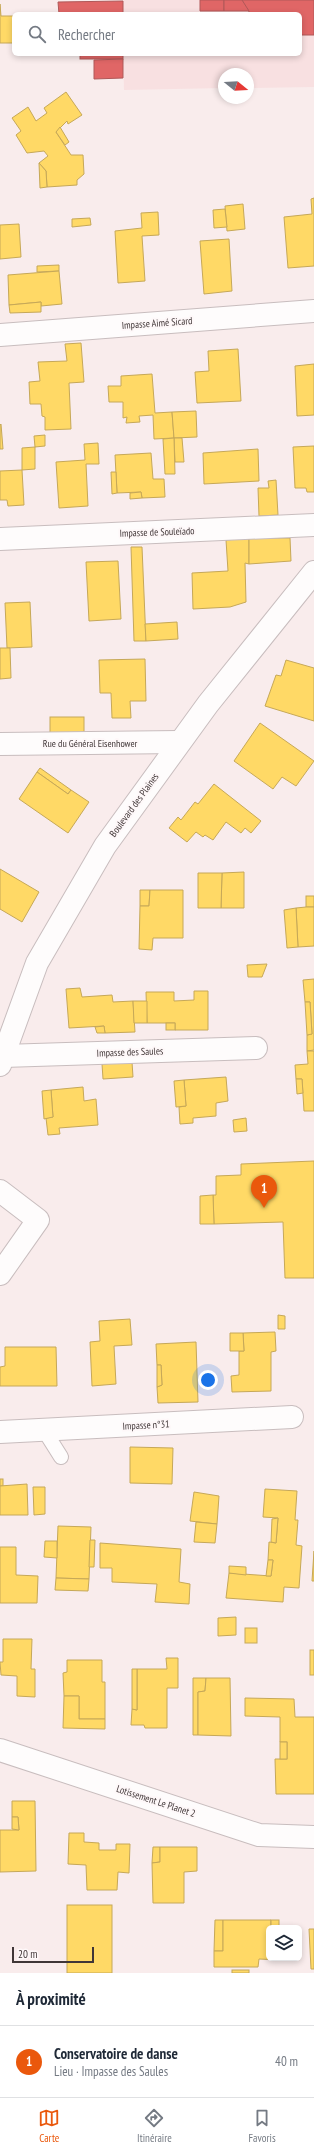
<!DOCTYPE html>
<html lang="fr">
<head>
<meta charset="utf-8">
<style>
	body { margin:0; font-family:"PT Sans Narrow",sans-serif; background:#f6f6f7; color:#1f2937 }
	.controls { position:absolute; right:12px; bottom:12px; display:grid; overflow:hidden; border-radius:6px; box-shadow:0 2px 6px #0003 }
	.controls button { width:36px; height:36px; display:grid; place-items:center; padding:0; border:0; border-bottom:1px solid #e0e1e3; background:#fff; color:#1f2937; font:20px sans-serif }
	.compass { position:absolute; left:218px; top:68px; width:36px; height:36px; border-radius:50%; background:#fff; box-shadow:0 2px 6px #0003; rotate:108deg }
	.scale { position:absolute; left:12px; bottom:10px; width:82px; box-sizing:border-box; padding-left:4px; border:2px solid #403637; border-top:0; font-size:11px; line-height:14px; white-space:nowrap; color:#403637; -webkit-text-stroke:3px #fef8f9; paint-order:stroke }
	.you { position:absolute; left:208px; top:1380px; width:14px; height:14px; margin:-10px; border:3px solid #fff; border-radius:50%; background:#1a73e8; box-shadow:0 0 0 6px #1a73e833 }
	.badge { display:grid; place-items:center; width:26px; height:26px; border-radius:50%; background:#ea580c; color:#fff; font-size:13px; font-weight:700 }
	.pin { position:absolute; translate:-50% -33px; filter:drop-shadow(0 1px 2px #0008) }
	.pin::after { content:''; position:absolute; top:21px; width:14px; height:12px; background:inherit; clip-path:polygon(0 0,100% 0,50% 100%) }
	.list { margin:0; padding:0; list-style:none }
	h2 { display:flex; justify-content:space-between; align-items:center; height:52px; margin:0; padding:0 16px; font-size:17px }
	h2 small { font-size:13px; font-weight:400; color:#747a83 }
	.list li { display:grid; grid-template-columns:26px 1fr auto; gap:12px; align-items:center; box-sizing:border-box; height:72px; padding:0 16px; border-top:1px solid #e0e1e3 }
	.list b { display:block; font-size:15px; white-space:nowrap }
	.list p { margin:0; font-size:13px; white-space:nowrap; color:#747a83 }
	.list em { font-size:13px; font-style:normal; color:#747a83 }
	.icon { flex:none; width:22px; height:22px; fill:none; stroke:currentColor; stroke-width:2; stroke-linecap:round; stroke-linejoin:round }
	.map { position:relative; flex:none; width:314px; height:1973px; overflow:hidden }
	.search { position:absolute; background:#fff; box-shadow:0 2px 6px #0003; left:12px; right:12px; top:12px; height:44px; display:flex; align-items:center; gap:10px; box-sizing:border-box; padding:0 14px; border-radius:6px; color:#747a83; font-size:15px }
	.sheet { height:124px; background:#fff }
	nav { display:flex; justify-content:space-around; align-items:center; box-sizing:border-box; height:56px; border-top:1px solid #e0e1e3; background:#fff; font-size:11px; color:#747a83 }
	nav a { display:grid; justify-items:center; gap:2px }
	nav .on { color:#ea580c }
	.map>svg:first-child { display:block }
	.built { fill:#f8e0e1 }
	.homes { fill:#ffd966; stroke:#c6a858 }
	.shops { fill:#e06666; stroke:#b05858 }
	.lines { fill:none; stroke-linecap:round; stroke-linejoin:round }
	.service-casing { stroke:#c8bdbe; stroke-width:16 }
	.minor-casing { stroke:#c8bdbe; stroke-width:24 }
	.service { stroke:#fefcfc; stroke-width:14 }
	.minor { stroke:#fefcfc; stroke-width:22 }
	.labels { text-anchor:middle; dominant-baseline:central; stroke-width:4; stroke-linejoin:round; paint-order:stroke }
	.street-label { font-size:10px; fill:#403637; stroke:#fef8f9 }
</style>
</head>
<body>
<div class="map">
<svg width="314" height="1973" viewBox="0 0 314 1973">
	<rect width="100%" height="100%" fill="#f9ecec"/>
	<polygon class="built" points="123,0 314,0 314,87 248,88 248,74 224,74 224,88 124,90 123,54 300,54 300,14 123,14"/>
	<g class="homes">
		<polygon points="0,4 1,16 14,16 14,43 0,43"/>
		<polygon points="66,92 82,115 68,124 67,121 56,132 71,155 83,155 84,174 77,180 77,185 47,187 46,171 39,163 48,156 44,151 27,153 16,135 21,131 12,118 28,107 36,121 47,113 44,108"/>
		<polygon points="60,127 69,142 65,145 56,132"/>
		<polygon points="39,163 46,171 47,187 40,188"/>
		<polygon points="314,198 314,266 288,268 284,217 312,214 311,199"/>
		<polygon points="243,204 245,229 227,231 225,206"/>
		<polygon points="225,209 227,227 214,228 213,210"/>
		<polygon points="158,212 159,235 142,236 145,281 118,283 115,231 142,228 141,213"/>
		<polygon points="90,218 91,225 72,227 72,219"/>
		<polygon points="19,224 21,257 0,259 0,225"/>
		<polygon points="229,239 232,291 204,294 200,241"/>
		<polygon points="59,265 59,271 37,272 37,266"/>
		<polygon points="59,271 62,304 41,306 41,302 9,305 8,275"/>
		<polygon points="41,302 41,312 10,313 9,305"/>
		<polygon points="81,343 84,382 69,383 71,429 45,430 45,417 42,416 41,404 30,404 29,382 40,381 38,362 67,361 65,344"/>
		<polygon points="238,349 241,401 197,403 195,372 209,371 208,351"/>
		<polygon points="314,364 314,415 297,416 295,366"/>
		<polygon points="152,374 155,413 172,412 174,438 154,439 153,415 139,416 140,422 126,423 127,417 123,418 123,402 109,402 108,386 121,386 121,376"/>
		<polygon points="196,411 197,437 174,438 172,412"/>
		<polygon points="1,424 3,449 0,449 0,425"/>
		<polygon points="45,435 45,446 35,447 34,436"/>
		<polygon points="174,438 182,438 184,462 175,462"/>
		<polygon points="174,438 175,474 165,474 163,439"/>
		<polygon points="98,443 99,464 86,464 88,506 59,508 56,462 85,460 84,444"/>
		<polygon points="314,446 314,492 307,492 306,488 295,488 293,447"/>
		<polygon points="35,447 35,469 22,470 22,448"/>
		<polygon points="258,449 259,481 204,484 203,453"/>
		<polygon points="151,453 153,479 164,479 165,497 142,498 141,492 117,493 115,455"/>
		<polygon points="22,470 24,505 8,506 7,500 0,500 0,471"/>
		<polygon points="111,472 116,472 117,493 112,494"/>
		<polygon points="276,480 278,515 259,516 258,488 269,488 268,481"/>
		<polygon points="141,492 142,498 130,499 130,493"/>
		<polygon points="249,538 249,564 245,563 246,602 230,607 193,609 192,573 228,571 226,540"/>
		<polygon points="249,538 290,538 291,561 249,564"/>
		<polygon points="131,547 142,547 146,641 134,641"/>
		<polygon points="118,561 121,619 89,621 86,562"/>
		<polygon points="30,602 32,647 7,648 5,603"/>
		<polygon points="177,622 178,639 146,641 145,624"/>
		<polygon points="0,648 10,648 11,678 0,679"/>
		<polygon points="145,659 146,701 130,701 131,718 112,718 111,693 100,693 99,660"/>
		<polygon points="286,660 314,668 314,721 265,706 276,675 281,676"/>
		<rect x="50" y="717" width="34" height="17"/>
		<polygon points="260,723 314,761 296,786 282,777 273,789 234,761"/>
		<polygon points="40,768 71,790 68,794 37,772"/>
		<polygon points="37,772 68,794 71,790 89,802 68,833 19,799"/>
		<polygon points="214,784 261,821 251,833 245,828 241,833 226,822 213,840 205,835 203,837 196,832 187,842 169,828 178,817 181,820 195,802 198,804"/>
		<polygon points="0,869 39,892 22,922 0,909"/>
		<polygon points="244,872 244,908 221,908 222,873"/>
		<polygon points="198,873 222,873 221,908 198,908"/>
		<polygon points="140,890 150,890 149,906 140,906"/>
		<polygon points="150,890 183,890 183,938 153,938 152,950 139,949 140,906 149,906"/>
		<rect x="306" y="896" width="8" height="11"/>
		<polygon points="306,907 314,907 314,946 298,947 296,908"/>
		<polygon points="296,908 298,947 287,948 284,910"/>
		<polygon points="267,964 262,977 248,977 247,965"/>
		<polygon points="314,979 314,1050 307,1051 307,1035 312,1034 310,1002 305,1002 303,980"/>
		<polygon points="80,988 82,997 112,995 113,1002 133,1001 135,1032 105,1033 104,1026 69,1028 66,989"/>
		<polygon points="194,991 208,991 208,1030 175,1030 175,1023 147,1023 146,992 174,992 174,1001 194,1000"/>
		<polygon points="133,1001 147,1001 147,1023 134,1023"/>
		<polygon points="305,1002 310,1002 312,1034 307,1035"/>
		<rect x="166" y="1023" width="9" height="7"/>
		<polygon points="104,1026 105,1033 97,1033 95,1027"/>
		<polygon points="307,1051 314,1051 314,1111 304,1111 302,1079 296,1079 295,1065 308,1064"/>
		<polygon points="132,1062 133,1077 103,1079 102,1064"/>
		<polygon points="226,1077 228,1101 216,1103 216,1116 193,1118 193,1123 180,1124 179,1107 186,1106 184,1080"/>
		<polygon points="296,1079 302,1079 303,1093 297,1094"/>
		<polygon points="184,1080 186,1106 176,1107 174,1081"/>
		<polygon points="83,1087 84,1101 96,1099 98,1125 59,1128 60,1134 48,1135 46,1118 53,1117 51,1090"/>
		<polygon points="51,1090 53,1117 44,1119 42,1091"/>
		<polygon points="246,1118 247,1131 234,1132 233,1120"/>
		<polygon points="314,1161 314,1278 285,1278 283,1222 214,1224 213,1195 216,1195 216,1176 241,1175 241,1164"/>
		<polygon points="213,1195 214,1224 200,1224 200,1196"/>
		<polygon points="278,1315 285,1316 285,1329 278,1329"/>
		<polygon points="130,1319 132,1345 114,1346 116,1384 92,1386 90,1342 100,1341 99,1321"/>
		<polygon points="275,1332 276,1351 271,1352 271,1391 232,1392 231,1376 239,1375 239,1351 244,1351 243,1333"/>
		<polygon points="230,1333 243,1333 244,1351 230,1351"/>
		<polygon points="196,1342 198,1402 158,1403 157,1387 162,1385 161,1365 157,1365 156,1344"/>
		<polygon points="5,1347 56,1347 57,1386 0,1386 0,1367 5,1366"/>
		<polygon points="157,1365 161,1365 162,1385 157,1387"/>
		<polygon points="130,1447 173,1448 172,1484 130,1483"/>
		<rect x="0" y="1479" width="3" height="7"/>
		<polygon points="27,1484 28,1515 0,1515 0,1486"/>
		<polygon points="33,1487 45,1487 45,1514 34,1515"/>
		<polygon points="265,1489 297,1491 295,1520 298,1520 296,1545 302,1546 299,1588 284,1587 283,1602 226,1598 229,1573 271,1576 273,1560 268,1560 269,1542 276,1543 278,1518 263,1517"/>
		<polygon points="194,1492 219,1496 217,1524 190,1521"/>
		<polygon points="278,1518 276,1543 271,1542 272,1519"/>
		<polygon points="196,1522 217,1524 215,1543 194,1542"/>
		<polygon points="58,1526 91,1527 89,1579 56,1578"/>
		<polygon points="90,1540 95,1540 94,1567 89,1567"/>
		<polygon points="45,1541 57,1541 57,1558 44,1557"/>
		<polygon points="100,1543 181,1549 179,1582 190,1584 189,1604 155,1602 157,1584 112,1582 112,1568 100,1568"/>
		<polygon points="0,1547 16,1547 16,1575 38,1576 37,1603 0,1603"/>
		<polygon points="314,1551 314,1581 312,1581"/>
		<polygon points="268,1560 273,1560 271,1576 266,1576"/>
		<polygon points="229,1566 246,1567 246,1575 229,1573"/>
		<polygon points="56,1578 89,1579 88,1591 55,1590"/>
		<polygon points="236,1617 236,1635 218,1636 218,1618"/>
		<rect x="245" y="1628" width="12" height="15"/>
		<polygon points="3,1639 32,1639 31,1669 35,1669 35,1697 17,1696 17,1676 1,1675 0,1662 3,1662"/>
		<rect x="310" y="1650" width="4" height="25"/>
		<polygon points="166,1658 178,1658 178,1688 167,1688 167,1728 145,1728 144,1725 131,1725 132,1709 137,1710 137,1669 167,1669"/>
		<polygon points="67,1660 102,1660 102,1682 105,1682 105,1719 79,1719 79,1696 64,1696 63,1673 67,1672"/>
		<polygon points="132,1669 137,1669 137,1710 132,1709"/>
		<polygon points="193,1678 206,1678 205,1691 198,1692 198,1735 193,1735"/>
		<polygon points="206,1678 230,1678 231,1736 198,1735 198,1692 205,1691"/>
		<polygon points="64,1696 79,1696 79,1719 105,1719 105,1729 63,1728"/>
		<polygon points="245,1698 294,1699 295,1717 314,1717 314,1794 276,1794 275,1759 287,1759 287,1742 280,1742 280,1717 245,1716"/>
		<rect x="280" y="1742" width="7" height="17"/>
		<polygon points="12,1801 35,1801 36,1871 0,1872 0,1830 19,1830 18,1817 12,1817"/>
		<polygon points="12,1817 18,1817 19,1830 12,1829"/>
		<polygon points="69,1833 84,1833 84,1842 99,1843 99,1850 116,1850 116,1844 130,1844 129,1873 118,1872 117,1890 87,1890 86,1865 68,1864"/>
		<polygon points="153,1847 160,1847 160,1862 152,1863"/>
		<polygon points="160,1847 197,1847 197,1871 184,1872 184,1903 153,1903 152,1863 160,1862"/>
		<rect x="67" y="1905" width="45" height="68"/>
		<polygon points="215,1920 223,1920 223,1951 214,1951"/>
		<polygon points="223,1920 271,1920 271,1928 269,1928 269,1958 280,1958 280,1960 259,1959 258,1967 214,1967 214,1951 223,1951"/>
		<rect x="271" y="1920" width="8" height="8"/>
		<polygon points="309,1929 314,1929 314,1969 311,1969"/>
		<rect x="232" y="1970" width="17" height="3"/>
	</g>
	<g class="shops">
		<polygon points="200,0 314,0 314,35 300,35 300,14 252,14 246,9 242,0 224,0 224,11 200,11"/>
		<polygon points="224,0 242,0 249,11 224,11"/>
		<polygon points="123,1 123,14 59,14 58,2"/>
		<rect x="80" y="54" width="43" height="5"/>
		<polygon points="123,59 123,78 94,79 94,60"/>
	</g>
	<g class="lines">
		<g class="service-casing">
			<polyline id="service" points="44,1430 61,1457"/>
		</g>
		<g class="minor-casing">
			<g id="minor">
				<polyline points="0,335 314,311"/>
				<polyline points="0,539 314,525"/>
				<polyline points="0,744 179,742"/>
				<polyline points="3,1056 256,1048"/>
				<polyline points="0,1065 37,963 105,846 208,704 314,572"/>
				<polyline points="0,1191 38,1220 0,1274"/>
				<polyline points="0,1432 292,1417"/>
				<polyline points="0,1750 259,1835 314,1837"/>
			</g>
		</g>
		<use href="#service" class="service"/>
		<use href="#minor" class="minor"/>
	</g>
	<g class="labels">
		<g class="street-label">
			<text transform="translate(157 323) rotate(-4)">Impasse Aimé Sicard</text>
			<text transform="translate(157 532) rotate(-2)">Impasse de Souleïado</text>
			<text x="90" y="743">Rue du Général Eisenhower</text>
			<text transform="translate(134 805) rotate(-54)">Boulevard des Plaines</text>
			<text transform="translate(130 1052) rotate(-2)">Impasse des Saules</text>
			<text transform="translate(146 1425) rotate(-3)">Impasse n°31</text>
			<text transform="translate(156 1801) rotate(18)">Lotissement Le Planet 2</text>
		</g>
	</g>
</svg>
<div class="controls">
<button><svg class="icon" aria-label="layers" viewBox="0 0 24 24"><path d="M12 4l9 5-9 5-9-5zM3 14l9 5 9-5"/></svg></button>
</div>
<svg class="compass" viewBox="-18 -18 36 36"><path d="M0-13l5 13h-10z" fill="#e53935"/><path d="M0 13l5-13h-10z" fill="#747a83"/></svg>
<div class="scale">20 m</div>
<div class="you"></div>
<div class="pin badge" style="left:264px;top:1208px">1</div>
<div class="search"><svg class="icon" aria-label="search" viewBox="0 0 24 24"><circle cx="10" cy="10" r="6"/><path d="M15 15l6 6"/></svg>Rechercher</div>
</div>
<section class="sheet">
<h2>À proximité<small></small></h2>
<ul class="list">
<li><span class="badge">1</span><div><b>Conservatoire de danse</b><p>Lieu · Impasse des Saules</p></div><em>40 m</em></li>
</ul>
</section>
<nav>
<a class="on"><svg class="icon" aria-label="map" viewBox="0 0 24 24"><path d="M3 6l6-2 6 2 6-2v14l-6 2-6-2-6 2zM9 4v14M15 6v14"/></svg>Carte</a>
<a><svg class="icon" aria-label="directions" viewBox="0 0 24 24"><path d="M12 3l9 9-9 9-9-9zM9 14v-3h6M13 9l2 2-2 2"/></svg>Itinéraire</a>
<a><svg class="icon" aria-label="saved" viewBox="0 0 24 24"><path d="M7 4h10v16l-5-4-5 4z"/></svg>Favoris</a>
</nav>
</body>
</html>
